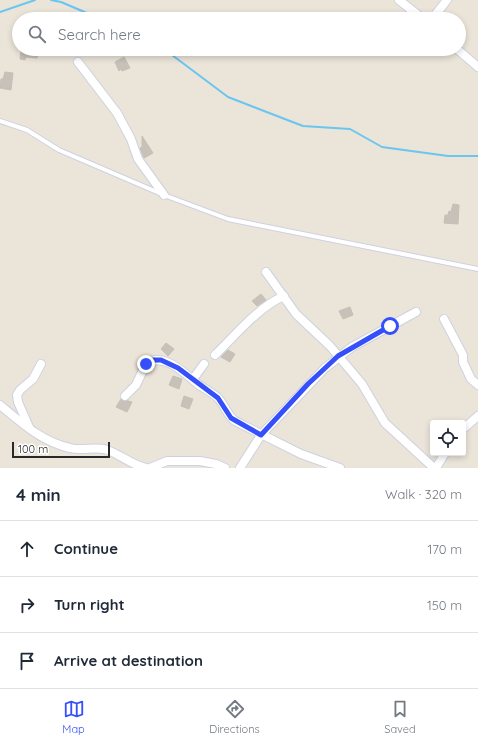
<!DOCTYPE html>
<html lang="en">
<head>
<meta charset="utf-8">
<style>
	body { margin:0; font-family:Quicksand,sans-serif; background:#f6f6f7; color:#1f2937 }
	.controls { position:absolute; right:12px; bottom:12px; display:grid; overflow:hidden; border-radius:4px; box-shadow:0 2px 6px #0003 }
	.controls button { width:36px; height:36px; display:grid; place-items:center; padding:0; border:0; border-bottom:1px solid #e0e1e3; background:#fff; color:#1f2937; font:20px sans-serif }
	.scale { position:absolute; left:12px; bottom:10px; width:98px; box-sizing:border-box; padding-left:4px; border:2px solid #282828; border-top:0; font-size:11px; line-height:14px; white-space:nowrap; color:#282828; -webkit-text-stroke:3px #fff; paint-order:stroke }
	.stop { position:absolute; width:12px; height:12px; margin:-9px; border:3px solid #3550fb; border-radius:50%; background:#fff }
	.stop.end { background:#3550fb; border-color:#fff; box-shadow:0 1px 4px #0008 }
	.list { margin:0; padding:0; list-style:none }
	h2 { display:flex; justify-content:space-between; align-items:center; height:52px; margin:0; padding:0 16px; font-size:17px }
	h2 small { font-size:13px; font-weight:400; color:#747a83 }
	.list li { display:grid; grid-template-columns:26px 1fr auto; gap:12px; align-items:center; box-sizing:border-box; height:56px; padding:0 16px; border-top:1px solid #e0e1e3 }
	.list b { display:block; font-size:15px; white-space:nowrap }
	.list em { font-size:13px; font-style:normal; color:#747a83 }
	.icon { flex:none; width:22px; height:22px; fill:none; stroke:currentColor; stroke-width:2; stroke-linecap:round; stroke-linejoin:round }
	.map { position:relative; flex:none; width:478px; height:468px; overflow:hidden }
	.search { position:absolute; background:#fff; box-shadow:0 2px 6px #0003; left:12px; right:12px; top:12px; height:44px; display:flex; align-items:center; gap:10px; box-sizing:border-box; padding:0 14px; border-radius:22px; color:#747a83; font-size:15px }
	.sheet { height:220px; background:#fff }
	nav { display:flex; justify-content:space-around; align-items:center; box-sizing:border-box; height:56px; border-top:1px solid #e0e1e3; background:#fff; font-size:11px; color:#747a83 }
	nav a { display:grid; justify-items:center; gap:2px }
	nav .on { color:#3550fb }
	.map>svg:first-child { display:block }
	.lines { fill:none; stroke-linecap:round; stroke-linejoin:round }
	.stream { stroke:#6ac5ef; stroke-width:2 }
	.building { fill:#c6c1b9; stroke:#c6c0b3 }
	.lane-casing { stroke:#ced1e1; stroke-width:6 }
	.street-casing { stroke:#ced1e1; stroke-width:10 }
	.lane { stroke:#fff; stroke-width:4 }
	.street { stroke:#fff; stroke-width:8 }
	.route { stroke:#3550fb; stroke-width:5 }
</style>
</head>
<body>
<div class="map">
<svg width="478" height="468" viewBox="0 0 478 468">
	<rect width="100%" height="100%" fill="#ebe4d9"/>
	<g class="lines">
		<g class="stream">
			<polyline points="51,0 61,2 101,19"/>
			<polyline points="0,12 35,0"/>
			<polyline points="107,19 126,13 132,19"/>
			<polyline points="164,49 228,97 303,126 350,129 382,147 448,156 478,156"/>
		</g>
	</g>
	<g class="building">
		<polygon points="21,51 38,54 37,58 26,57 25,60 20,59"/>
		<polygon points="124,57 130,68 122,71 121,69 119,71 115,62"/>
		<polygon points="5,72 13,73 11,90 0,88 1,79 3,79"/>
		<polygon points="142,136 153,153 144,158 140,148 142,147"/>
		<polygon points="453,204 459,205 458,224 444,223 445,215 448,215 449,211 451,212"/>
		<polygon points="261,294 266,300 257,306 252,301"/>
		<polygon points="350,307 353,315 343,319 339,311"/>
		<polygon points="166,343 174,349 168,356 161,349"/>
		<polygon points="228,350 235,354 230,362 221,357"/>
		<polygon points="173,376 182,379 179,389 169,385"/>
		<polygon points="184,396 193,399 189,409 181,406"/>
		<polygon points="121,399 132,402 127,412 116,407"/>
	</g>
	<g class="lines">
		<g class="lane-casing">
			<polyline id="lane" points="0,121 27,130 59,150 164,195 228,219 478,269"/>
		</g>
		<g class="street-casing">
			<g id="street">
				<polyline points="399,0 423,19"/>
				<polyline points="432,19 447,0"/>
				<polyline points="457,49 478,67"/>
				<polyline points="78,62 117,113 131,139 138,159 164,195"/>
				<polyline points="266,272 296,314 330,346 362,384 385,423 434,468"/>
				<polyline points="444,319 463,355 463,362 471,379 478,385"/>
				<path d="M215,355c20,-19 43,-48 69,-59"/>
				<polyline points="193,379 204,364"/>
				<path d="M125,396l11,-11 10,-21c18,-13 39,10 53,21 6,4 14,8 20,14 6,7 8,16 16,22l66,33 39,14"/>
				<path d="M0,405c22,18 42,37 70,43 11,3 23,-1 34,1 15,4 27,16 42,19"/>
				<polyline points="29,427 18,402 17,395 20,390 33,379 41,364"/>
				<polyline points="463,429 478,416"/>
				<polyline points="150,468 167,461 200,461 216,464 225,468"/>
				<polyline points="240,468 261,435 325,368 352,347 416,312"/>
				<polyline points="436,468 445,453"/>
			</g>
		</g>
		<use href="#lane" class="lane"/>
		<use href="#street" class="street"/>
	</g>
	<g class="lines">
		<polyline class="route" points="146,364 152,360 161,360 178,368 218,398 231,418 261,435 308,384 338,356 390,326"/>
	</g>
</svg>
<div class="controls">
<button><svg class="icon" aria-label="locate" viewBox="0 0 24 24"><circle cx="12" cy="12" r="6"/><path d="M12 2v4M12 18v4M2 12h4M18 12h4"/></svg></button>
</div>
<div class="scale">100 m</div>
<div class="stop" style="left:390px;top:326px"></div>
<div class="stop end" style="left:146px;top:364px"></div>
<div class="search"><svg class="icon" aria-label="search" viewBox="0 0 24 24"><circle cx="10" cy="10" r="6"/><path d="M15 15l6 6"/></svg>Search here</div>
</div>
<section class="sheet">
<h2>4 min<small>Walk · 320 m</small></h2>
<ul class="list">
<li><svg class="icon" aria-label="ahead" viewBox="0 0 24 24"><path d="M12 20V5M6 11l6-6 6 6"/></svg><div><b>Continue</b></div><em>170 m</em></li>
<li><svg class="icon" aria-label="right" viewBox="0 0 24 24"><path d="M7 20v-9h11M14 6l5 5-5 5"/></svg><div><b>Turn right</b></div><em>150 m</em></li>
<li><svg class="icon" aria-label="arrive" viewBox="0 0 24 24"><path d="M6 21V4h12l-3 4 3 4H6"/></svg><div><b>Arrive at destination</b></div></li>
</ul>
</section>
<nav>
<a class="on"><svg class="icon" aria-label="map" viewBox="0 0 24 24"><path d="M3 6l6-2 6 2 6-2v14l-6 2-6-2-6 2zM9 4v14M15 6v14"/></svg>Map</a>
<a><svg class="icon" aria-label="directions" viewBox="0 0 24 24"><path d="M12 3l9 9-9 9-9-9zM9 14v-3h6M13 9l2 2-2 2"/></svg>Directions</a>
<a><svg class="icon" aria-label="saved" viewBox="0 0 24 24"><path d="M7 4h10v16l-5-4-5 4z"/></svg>Saved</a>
</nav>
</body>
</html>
